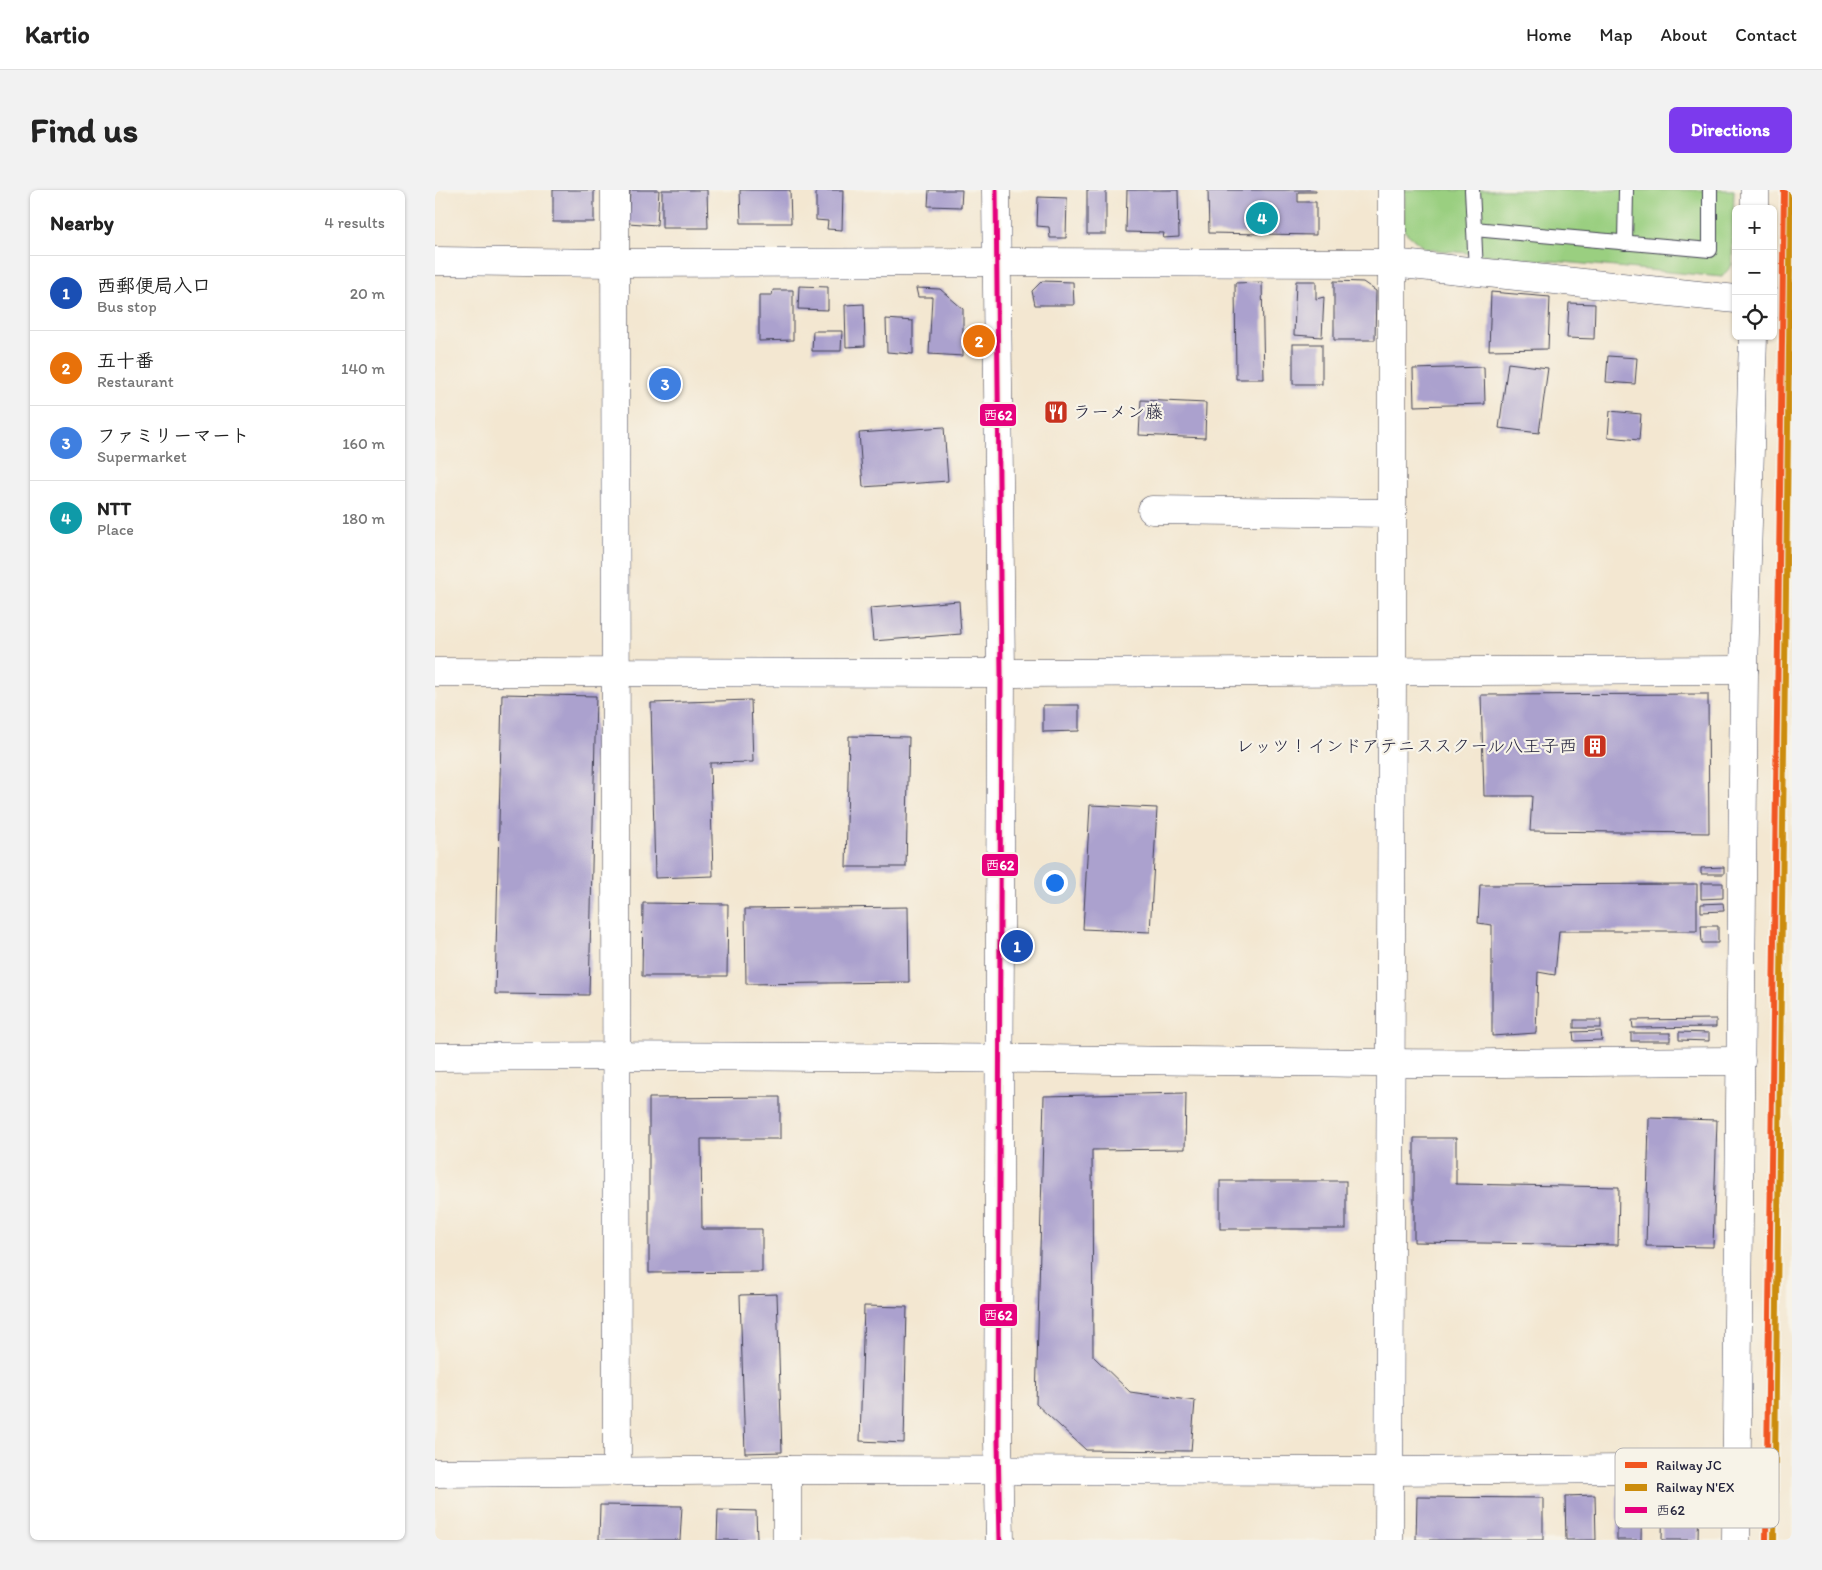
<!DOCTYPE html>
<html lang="en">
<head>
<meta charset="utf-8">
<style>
	body { margin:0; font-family:Itim,"Klee One",sans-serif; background:#f2f2f2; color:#222 }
	.controls { position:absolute; right:15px; top:15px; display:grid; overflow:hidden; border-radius:8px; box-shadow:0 1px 4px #0004 }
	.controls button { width:45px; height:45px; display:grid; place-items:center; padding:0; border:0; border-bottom:1px solid #e0e0e0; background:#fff; color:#222; font:25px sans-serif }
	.you { position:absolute; left:619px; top:692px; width:18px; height:18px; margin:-12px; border:4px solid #fff; border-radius:50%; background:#1a73e8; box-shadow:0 0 0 8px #1a73e833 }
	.badge { display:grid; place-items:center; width:32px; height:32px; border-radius:50%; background:#7c3aed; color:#fff; font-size:16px; font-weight:700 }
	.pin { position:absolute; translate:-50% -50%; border:2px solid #fff; box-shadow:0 1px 5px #0006 }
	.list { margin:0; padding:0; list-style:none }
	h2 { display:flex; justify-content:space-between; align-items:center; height:65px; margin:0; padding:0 20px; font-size:21px }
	h2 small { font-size:16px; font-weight:400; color:#767676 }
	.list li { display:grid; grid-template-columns:32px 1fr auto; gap:15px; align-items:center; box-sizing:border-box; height:75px; padding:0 20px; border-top:1px solid #e0e0e0 }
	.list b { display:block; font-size:19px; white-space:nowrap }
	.list p { margin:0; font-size:16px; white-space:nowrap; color:#767676 }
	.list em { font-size:16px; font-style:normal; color:#767676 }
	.icon { flex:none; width:28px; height:28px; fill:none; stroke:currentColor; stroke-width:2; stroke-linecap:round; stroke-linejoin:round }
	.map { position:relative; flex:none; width:1357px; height:1350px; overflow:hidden; border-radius:8px }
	header { display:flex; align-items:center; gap:30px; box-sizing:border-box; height:70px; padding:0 25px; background:#fff; border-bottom:1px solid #e0e0e0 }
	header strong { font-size:24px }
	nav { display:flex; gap:28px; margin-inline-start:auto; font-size:18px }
	.intro { display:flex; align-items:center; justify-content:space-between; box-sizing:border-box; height:120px; padding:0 30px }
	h1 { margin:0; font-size:35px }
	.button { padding:12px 22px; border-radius:8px; background:#7c3aed; color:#fff; font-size:18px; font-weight:700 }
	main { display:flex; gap:30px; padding:0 30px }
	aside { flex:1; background:#fff; border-radius:8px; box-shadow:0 1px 4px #0004 }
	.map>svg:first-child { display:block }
	.green { fill:#9acf80; stroke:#5e785e }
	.building { fill:#aba1ce }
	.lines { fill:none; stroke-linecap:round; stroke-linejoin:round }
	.service-casing { stroke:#414052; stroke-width:16 }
	.minor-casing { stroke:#414052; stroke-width:29 }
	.tertiary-casing { stroke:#414052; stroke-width:29 }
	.service { stroke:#fff; stroke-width:14 }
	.minor { stroke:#fff; stroke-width:28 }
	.tertiary { stroke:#fff; stroke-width:28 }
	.bus-1-casing { stroke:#f7f3e8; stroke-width:9 }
	.bus-1 { stroke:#e5007d; stroke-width:5 }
	.rail-1-casing { stroke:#f7f3e8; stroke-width:10 }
	.rail-2-casing { stroke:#f7f3e8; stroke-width:10 }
	.rail-1 { stroke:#f15620; stroke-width:6 }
	.rail-2 { stroke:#cc8c0c; stroke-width:6 }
	.labels { text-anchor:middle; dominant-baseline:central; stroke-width:4.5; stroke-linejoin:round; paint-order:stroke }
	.poi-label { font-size:18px; fill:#22223b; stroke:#f7f3e8; text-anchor:start }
	.key { fill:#f7f3e8; stroke:#b7b4b4; stroke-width:1 }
	.key-label { font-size:14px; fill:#22223b }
	.line-badge { stroke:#f7f3e8; stroke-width:2 }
	.badge-label { font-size:14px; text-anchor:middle; font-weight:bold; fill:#fff }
</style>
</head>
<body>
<header>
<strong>Kartio</strong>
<nav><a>Home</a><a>Map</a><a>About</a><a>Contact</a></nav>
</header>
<div class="intro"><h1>Find us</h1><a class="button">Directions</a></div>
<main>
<aside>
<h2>Nearby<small>4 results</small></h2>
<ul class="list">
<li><span class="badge" style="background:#1a4fb4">1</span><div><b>西郵便局入口</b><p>Bus stop</p></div><em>20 m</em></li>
<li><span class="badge" style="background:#e8710a">2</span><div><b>五十番</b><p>Restaurant</p></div><em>140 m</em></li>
<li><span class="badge" style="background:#3f7fe0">3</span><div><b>ファミリーマート</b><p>Supermarket</p></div><em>160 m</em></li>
<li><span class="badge" style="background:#0f9aa8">4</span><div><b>NTT</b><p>Place</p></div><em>180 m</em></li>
</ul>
</aside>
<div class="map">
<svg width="1357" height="1350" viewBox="0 0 1357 1350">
	<rect width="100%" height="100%" fill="#f7f3e8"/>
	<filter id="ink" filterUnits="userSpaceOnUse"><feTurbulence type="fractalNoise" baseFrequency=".02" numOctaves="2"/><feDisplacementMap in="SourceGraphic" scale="10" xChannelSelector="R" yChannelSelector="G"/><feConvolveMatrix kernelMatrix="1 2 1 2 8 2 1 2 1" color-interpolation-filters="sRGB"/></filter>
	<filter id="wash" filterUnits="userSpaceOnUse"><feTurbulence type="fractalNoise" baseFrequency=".0096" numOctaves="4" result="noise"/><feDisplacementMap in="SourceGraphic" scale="20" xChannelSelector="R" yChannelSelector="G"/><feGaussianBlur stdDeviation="1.12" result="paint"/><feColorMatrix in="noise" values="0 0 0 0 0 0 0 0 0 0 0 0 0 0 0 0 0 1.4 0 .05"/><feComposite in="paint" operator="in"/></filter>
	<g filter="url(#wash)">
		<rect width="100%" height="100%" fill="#f3e7d1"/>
		<polygon class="green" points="970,0 1299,0 1297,75 1287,87 990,59 969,41"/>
		<g id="blocks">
			<g class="building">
				<rect x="118" y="0" width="41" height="32"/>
				<polygon points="195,0 224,0 222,35 193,33"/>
				<polygon points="227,0 272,0 273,38 227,38"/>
				<polygon points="305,0 355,0 356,33 306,33"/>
				<polygon points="381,0 408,0 407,40 392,39 393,31 381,30"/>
				<polygon points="494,0 527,0 526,17 493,16"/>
				<rect x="652" y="0" width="19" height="44"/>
				<polygon points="692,0 743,0 744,47 728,48 729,43 691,42"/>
				<polygon points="773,0 881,0 881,2 863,2 863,12 881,12 881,45 774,43"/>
				<polygon points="603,7 632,8 631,48 615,48 614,37 602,36"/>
				<polygon points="607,91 638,92 639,115 600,115 597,101"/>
				<polygon points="861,91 881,91 881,109 889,107 887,147 859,145"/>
				<polygon points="899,91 928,92 941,101 940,150 899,150"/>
				<polygon points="827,92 829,189 801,189 800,93"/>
				<polygon points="364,96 393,97 393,120 363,119"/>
				<polygon points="481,98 505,99 528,119 528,166 494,164 497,107 483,107"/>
				<polygon points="338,100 358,100 358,150 324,151 324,105 337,105"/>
				<polygon points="1056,102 1115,107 1113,159 1054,160"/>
				<polygon points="1134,113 1160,114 1159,149 1132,148"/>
				<polygon points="429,114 430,156 411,157 410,115"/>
				<polygon points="451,129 478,131 478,164 452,162"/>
				<polygon points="378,141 407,141 406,161 377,161"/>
				<rect x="858" y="154" width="29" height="40"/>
				<polygon points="1173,166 1202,168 1200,194 1171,192"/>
				<polygon points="1073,173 1113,178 1104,243 1064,238"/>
				<polygon points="1049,177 1050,214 979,216 978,179"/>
				<polygon points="706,210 771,213 770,248 704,245"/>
				<polygon points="1175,221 1206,224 1204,250 1173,247"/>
				<polygon points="509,237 513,291 428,297 424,243"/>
				<polygon points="524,411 526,444 438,451 435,418"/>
				<polygon points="67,504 161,506 154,805 60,804"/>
				<polygon points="1273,504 1274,643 1095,641 1097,606 1049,606 1046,505"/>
				<polygon points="316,510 318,572 275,573 278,686 220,688 216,513"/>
				<polygon points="608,515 644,515 644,541 608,542"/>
				<polygon points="414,546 474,547 471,677 411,677"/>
				<polygon points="655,615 722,618 715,742 648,739"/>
				<polygon points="1289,677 1289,684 1266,684 1266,678"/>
				<polygon points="1266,693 1288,693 1288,708 1266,709"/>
				<polygon points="1262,694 1262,741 1124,741 1120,785 1103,782 1101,843 1057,846 1057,735 1043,733 1045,695"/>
				<polygon points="208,713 293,714 292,786 207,786"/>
				<polygon points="1288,713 1289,721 1266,722 1266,714"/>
				<polygon points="473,717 474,792 311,794 310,719"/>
				<polygon points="1266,736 1283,736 1283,753 1267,753"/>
				<polygon points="1281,829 1281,837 1198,838 1197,830"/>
				<rect x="1139" y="830" width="27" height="8"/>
				<polygon points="1166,841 1167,850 1139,851 1138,842"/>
				<polygon points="1244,842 1274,843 1274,851 1244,850"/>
				<rect x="1196" y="843" width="39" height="8"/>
				<polygon points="751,903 750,959 657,960 658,1166 695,1202 760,1211 756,1261 651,1260 601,1214 609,906"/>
				<polygon points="345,907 345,949 266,949 267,1039 327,1039 327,1082 214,1083 214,908"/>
				<polygon points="1214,928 1282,930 1278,1057 1211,1056"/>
				<polygon points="979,948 1021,948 1021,994 1184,997 1183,1055 979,1052"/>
				<rect x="785" y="991" width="126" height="48"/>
				<polygon points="342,1104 347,1262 310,1263 305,1105"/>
				<polygon points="429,1116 472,1117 469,1253 425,1251"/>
				<polygon points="1228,1302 1264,1303 1263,1350 1227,1350"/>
				<polygon points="1182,1304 1207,1304 1206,1350 1182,1350"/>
				<polygon points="1160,1305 1161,1350 1131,1350 1130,1306"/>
				<polygon points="982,1307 1108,1308 1108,1350 981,1350"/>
				<polygon points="165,1315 247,1316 245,1350 164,1350"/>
				<polygon points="283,1320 321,1321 322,1350 282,1350"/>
			</g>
		</g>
	</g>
	<g filter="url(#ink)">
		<use href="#blocks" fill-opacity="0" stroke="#414052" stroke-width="1"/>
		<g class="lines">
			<g class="service-casing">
				<g id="service">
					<polyline points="1037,0 1039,39 1275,60 1275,0"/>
					<polyline points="1039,39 1041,82"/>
					<polyline points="1190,53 1191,0"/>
				</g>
			</g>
			<g class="minor-casing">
				<g id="minor">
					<polyline points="180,0 182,1282"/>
					<polyline points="1320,19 1320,0"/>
					<polyline points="561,72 957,73 1301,109"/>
					<polyline points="1338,113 1357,115"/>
					<polyline points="717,320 957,323"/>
					<polyline points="0,482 566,483 1309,480"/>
					<path d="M0,867c317,-3 634,3 951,6 118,1 237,-2 355,-2"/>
					<polyline points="352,1280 352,1350"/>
					<polyline points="0,1283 352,1280 954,1281 1302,1278"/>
					<polyline points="954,1350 957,482 957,0"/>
					<polyline points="1301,1350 1309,480 1318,146"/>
				</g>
			</g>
			<g class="tertiary-casing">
				<g id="tertiary">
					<polyline points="561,0 566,483 563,1251 565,1350"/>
					<polyline points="0,71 181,73 561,72"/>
				</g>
			</g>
			<use href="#service" class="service"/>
			<use href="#minor" class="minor"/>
			<use href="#tertiary" class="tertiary"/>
			<g class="bus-1-casing">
				<polyline id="bus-1" points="561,0 566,483 563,1251 565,1350"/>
			</g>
			<use href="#bus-1" class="bus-1"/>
			<g class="rail-1-casing">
				<polyline id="rail-1" points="1331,1350 1349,0"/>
			</g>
			<g class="rail-2-casing">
				<polyline id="rail-2" points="1339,1350 1356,0"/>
			</g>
			<use href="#rail-1" class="rail-1"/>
			<use href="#rail-2" class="rail-2"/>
		</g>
	</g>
	<defs>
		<g id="restaurant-square" transform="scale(1.25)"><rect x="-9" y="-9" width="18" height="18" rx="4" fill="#c8321e" stroke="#f7f3e8"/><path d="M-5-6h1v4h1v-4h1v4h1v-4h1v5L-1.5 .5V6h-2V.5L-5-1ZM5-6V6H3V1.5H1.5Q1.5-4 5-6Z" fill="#fff"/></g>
		<g id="building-square" transform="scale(1.25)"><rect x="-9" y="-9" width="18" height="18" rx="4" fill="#c8321e" stroke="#f7f3e8"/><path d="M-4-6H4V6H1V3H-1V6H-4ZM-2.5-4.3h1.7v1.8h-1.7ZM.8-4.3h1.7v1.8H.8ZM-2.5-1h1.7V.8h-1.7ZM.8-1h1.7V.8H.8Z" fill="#fff"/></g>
	</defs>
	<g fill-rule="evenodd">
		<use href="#restaurant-square" x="621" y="222"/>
		<use href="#building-square" x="1160" y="556"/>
	</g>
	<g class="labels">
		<g class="poi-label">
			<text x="638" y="222">ラーメン藤</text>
			<text x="1142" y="556" text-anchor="end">レッツ！インドアテニススクール八王子西</text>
		</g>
	</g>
	<rect x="1180" y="1258" width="164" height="80" rx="8" class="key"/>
	<rect x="1190" y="1272" width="22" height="6" fill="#f15620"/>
	<rect x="1190" y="1294" width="22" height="7" fill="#cc8c0c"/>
	<rect x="1190" y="1317" width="22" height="6" fill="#e5007d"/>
	<g class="key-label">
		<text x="1221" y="1280">Railway JC</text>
		<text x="1221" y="1302">Railway N'EX</text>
		<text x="1221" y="1325">西62</text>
	</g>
	<g class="line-badge">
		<rect x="544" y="213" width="38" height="24" rx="5" fill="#e5007d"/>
		<rect x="546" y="663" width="38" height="24" rx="5" fill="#e5007d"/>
		<rect x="544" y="1113" width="39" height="24" rx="5" fill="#e5007d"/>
	</g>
	<g class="badge-label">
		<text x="563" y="230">西62</text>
		<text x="565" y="680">西62</text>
		<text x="563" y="1130">西62</text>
	</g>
</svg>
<div class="controls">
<button>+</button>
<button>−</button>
<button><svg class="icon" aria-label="locate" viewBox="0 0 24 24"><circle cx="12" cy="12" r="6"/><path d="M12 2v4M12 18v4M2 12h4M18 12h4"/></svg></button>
</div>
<div class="you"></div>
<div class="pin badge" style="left:582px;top:756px;background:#1a4fb4">1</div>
<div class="pin badge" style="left:544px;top:151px;background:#e8710a">2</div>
<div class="pin badge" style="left:230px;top:194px;background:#3f7fe0">3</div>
<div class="pin badge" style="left:827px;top:28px;background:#0f9aa8">4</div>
</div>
</main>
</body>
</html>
